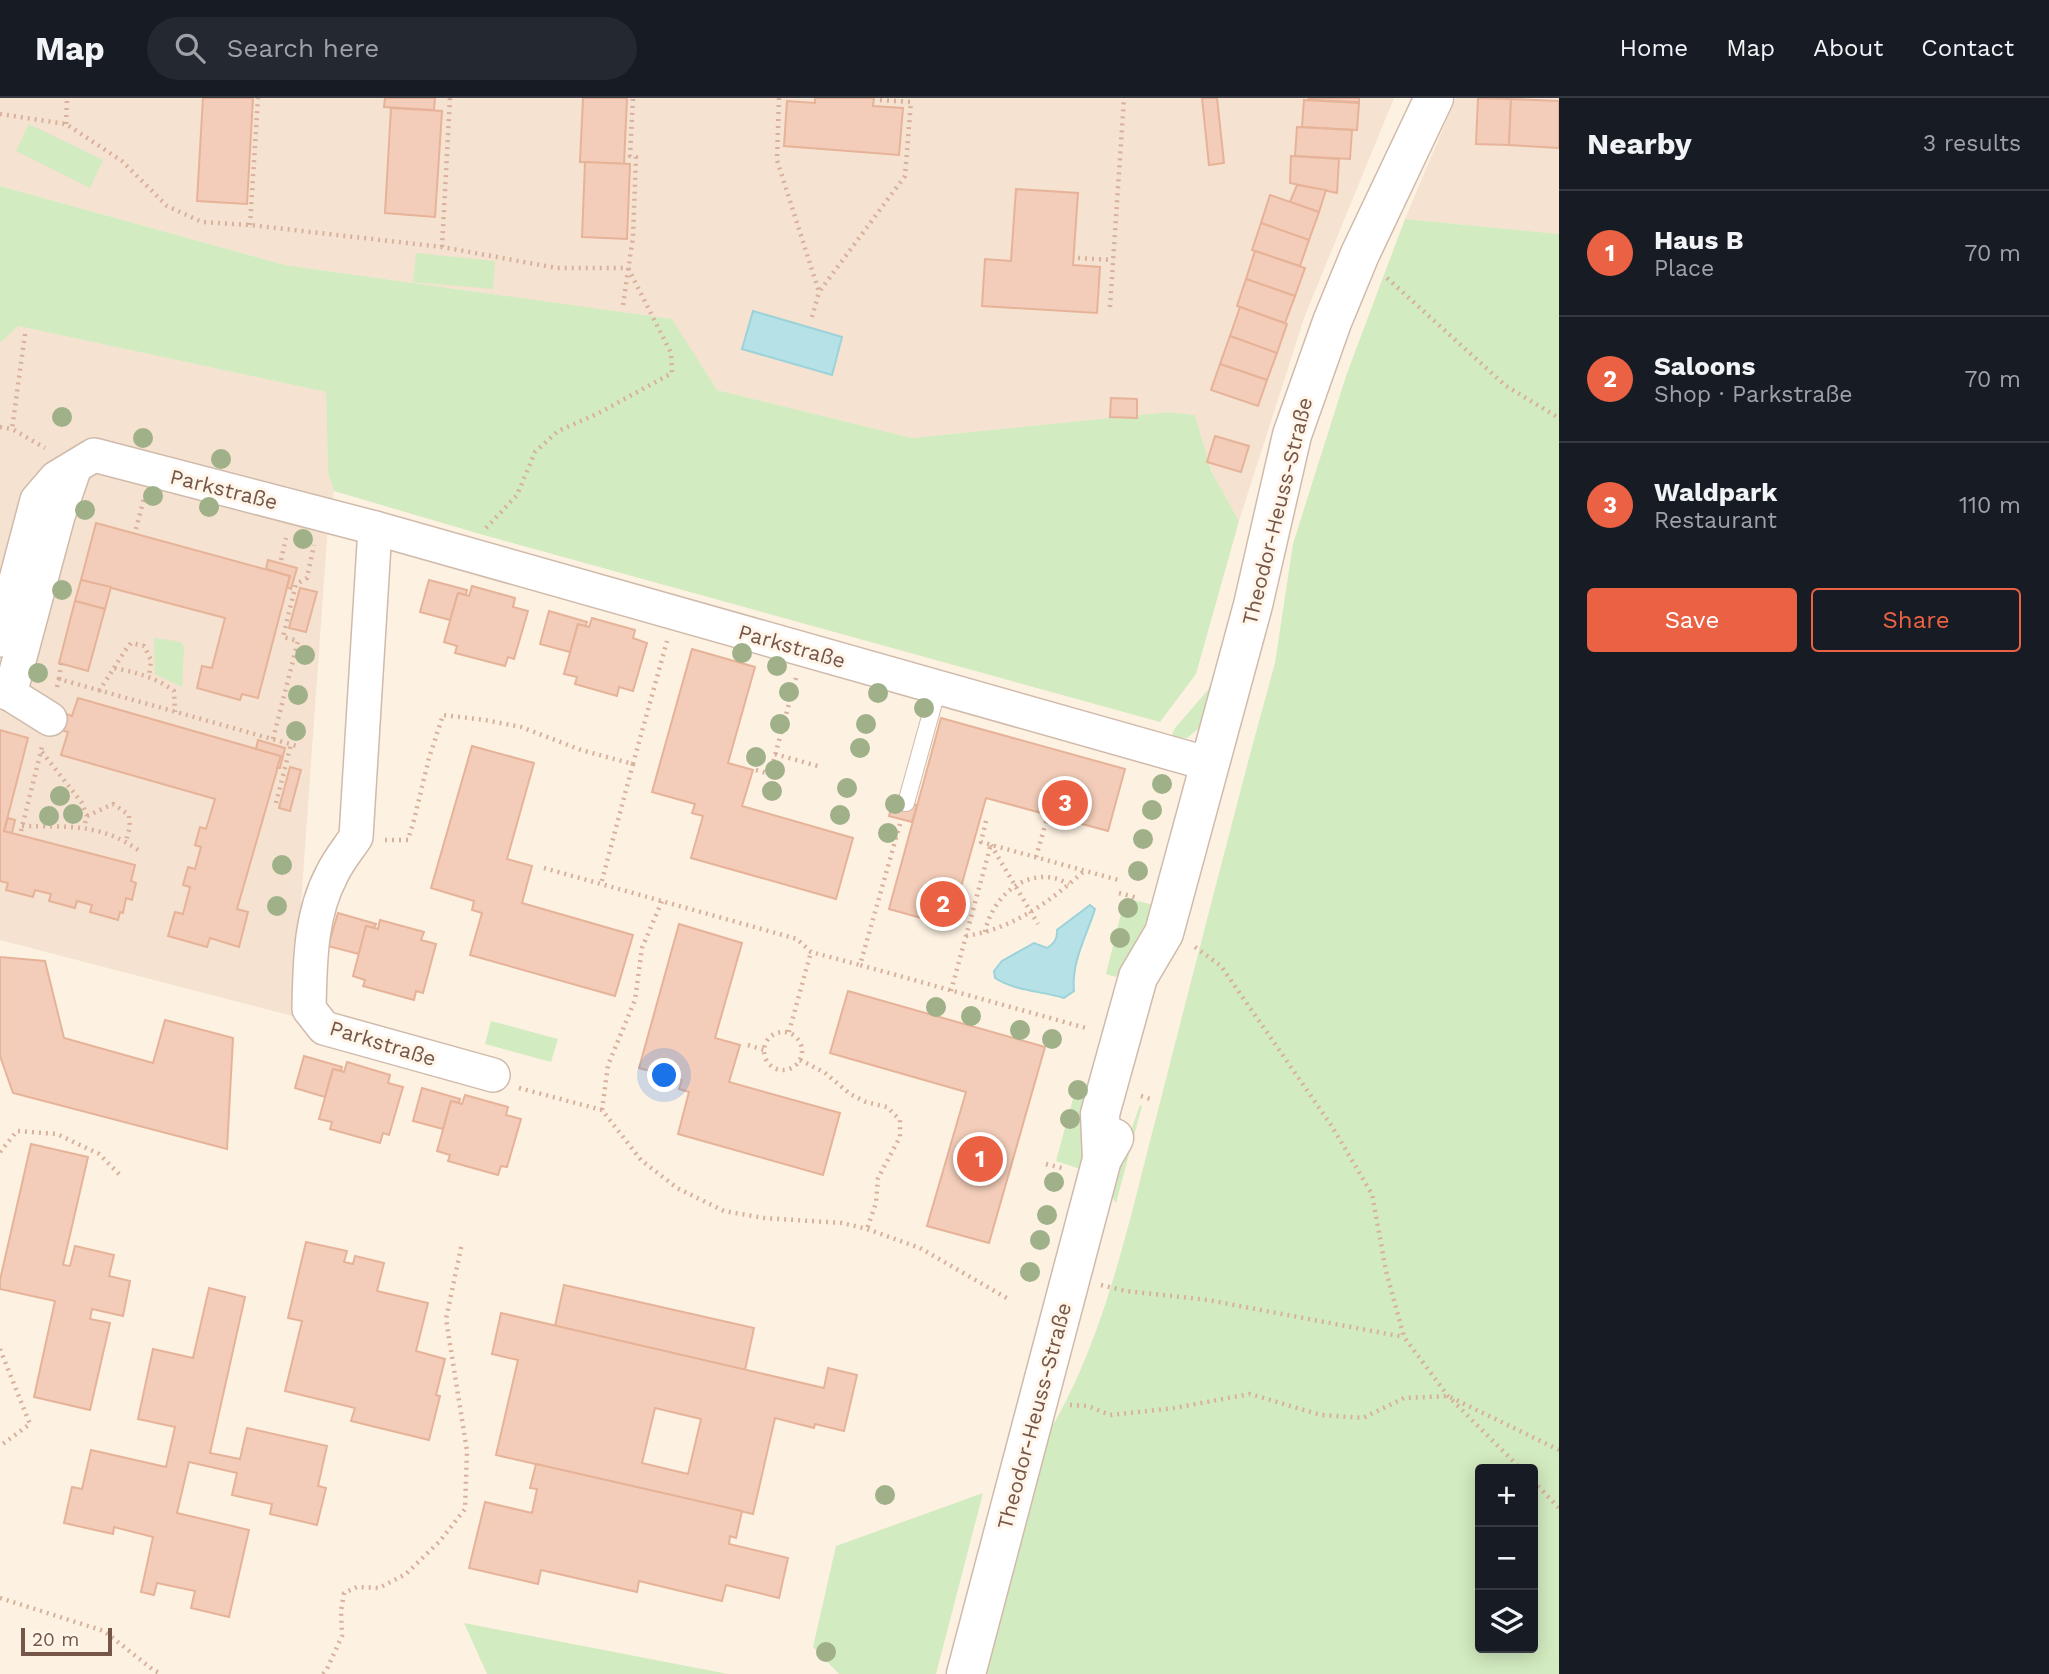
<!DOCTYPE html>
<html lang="en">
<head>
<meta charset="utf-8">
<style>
	body { margin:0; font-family:"Work Sans",sans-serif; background:#242831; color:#f1f3f6 }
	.controls { position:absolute; right:21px; bottom:21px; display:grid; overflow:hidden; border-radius:7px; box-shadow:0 4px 18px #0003 }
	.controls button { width:63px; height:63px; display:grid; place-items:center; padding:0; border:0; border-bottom:2px solid #363941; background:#171b24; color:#f1f3f6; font:35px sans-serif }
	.scale { position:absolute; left:21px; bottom:18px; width:91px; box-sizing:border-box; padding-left:7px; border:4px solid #755648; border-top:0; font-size:19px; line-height:24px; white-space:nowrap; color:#755648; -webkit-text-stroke:5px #fff5e9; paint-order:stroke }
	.you { position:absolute; left:665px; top:978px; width:24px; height:24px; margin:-18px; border:5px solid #fff; border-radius:50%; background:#1a73e8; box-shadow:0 0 0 10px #1a73e833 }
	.badge { display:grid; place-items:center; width:46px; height:46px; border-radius:50%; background:#eb6143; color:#fff; font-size:23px; font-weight:700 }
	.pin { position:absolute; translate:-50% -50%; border:4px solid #fff; box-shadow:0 2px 7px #0006 }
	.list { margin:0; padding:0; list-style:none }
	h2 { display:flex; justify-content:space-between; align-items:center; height:91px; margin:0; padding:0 28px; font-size:30px }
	h2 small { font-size:23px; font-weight:400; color:#9ea1a6 }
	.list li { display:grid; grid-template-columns:46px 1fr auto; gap:21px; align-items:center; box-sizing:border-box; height:126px; padding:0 28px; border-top:2px solid #363941 }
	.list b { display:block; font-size:26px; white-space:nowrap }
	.list p { margin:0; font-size:23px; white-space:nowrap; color:#9ea1a6 }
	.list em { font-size:23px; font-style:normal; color:#9ea1a6 }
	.actions { display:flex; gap:14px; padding:21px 28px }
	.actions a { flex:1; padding:16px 0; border:2px solid #eb6143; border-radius:7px; text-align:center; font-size:24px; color:#eb6143 }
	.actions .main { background:#eb6143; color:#fff }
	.icon { flex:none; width:38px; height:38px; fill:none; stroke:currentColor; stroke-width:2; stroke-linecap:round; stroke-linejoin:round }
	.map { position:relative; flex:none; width:1559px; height:1576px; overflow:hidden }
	header { display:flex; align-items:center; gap:42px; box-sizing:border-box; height:98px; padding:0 35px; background:#171b24; border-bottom:2px solid #363941 }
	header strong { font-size:33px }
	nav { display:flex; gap:38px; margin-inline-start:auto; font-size:24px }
	.search { width:490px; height:63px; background:#242831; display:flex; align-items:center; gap:18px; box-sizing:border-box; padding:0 24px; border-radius:38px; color:#9ea1a6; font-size:26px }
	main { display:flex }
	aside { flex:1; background:#171b24 }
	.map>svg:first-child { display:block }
	.residential { fill:#f5e2d0 }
	.green { fill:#d3ebc0; fill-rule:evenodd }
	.water { fill:#b6e2e7; stroke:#9cd2d9; stroke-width:2 }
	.building { fill:#f3cdb9; stroke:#e6b399; stroke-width:2; fill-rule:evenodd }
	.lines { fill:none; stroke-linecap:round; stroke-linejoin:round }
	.service-casing { stroke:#d0baab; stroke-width:18 }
	.minor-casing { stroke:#d0baab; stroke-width:36 }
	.tertiary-casing { stroke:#d0baab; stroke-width:41 }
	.path { stroke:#d8b19c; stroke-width:4.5; stroke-dasharray:2 5; stroke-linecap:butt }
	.service { stroke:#fff; stroke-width:16 }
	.minor { stroke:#fff; stroke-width:33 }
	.tertiary { stroke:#fff; stroke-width:38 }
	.tree { fill:#a0b088 }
	.labels { text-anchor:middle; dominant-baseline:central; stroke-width:6; stroke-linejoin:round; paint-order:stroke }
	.street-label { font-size:21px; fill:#755648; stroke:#fff5e9 }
</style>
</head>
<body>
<header>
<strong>Map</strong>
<div class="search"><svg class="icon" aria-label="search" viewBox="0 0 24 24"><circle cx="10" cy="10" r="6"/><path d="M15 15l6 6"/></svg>Search here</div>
<nav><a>Home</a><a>Map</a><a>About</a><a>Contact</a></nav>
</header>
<main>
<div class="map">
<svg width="1559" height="1576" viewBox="0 0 1559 1576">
	<rect width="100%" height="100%" fill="#fdf1e2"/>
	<g class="residential">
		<polygon points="0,0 1394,0 1304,220 1239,423 1211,373 1195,317 1168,314 912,340 717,292 671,221 285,167 0,88"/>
		<polygon points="1456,0 1559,0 1559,136 1405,121"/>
		<polygon points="18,228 326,294 328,374 334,393 328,427 293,918 0,842 0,245"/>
	</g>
	<g class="green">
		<polygon points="29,26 103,62 90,90 16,53"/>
		<polygon points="0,88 285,167 672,221 717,292 912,340 1168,314 1195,317 1211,373 1239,423 1196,576 1160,624 480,436 334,393 328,374 326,294 18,228 0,245"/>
		<path d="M1405,121l154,15v1440h-574l61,-237c58,-95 81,-208 109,-315 32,-125 64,-250 97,-375l23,-84 18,-119 53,-168zM1480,1371h53v179h-53z"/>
		<polygon points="416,155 495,163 493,191 413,184"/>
		<polygon points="154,540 176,543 182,545 184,550 182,589 155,576"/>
		<polygon points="1214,579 1200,629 1187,640 1171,639 1175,630 1208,592"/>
		<polygon points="1125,800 1154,807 1145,827 1116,879 1106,876"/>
		<polygon points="491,923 558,941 551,964 485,946"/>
		<polygon points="1076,990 1085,993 1085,1048 1083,1072 1056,1063"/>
		<polygon points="1140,1007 1142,1008 1116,1105 1109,1094"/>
		<polygon points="983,1395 936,1576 839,1576 813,1549 836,1448"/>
		<polygon points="464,1525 728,1576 487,1576"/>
	</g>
	<g class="water">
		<polygon points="753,213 842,239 832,277 742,251"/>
		<path d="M1090,807l5,4c-8,26 -24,53 -21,82l-10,7c-23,-7 -49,-7 -69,-20l-1,-7 8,-10 32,-18 13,5c7,-4 11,-9 10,-18z"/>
	</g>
	<g class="building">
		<polygon points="203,0 253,0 247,106 197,103"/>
		<polygon points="385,0 435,0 434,12 384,9"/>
		<polygon points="583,0 627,0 624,66 580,64"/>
		<polygon points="815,0 874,0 873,8 903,10 899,57 784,48 787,3 815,5"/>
		<polygon points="1202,0 1217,0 1224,65 1209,67"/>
		<polygon points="1309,0 1359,0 1359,4 1308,2"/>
		<polygon points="1478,0 1511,1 1509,47 1476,46"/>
		<polygon points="1511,1 1559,3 1559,50 1509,47"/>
		<polygon points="1304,2 1359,5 1357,32 1302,29"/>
		<polygon points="391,10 442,13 435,119 385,115"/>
		<polygon points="1297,29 1352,32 1350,61 1295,58"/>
		<polygon points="1291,58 1339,61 1337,95 1290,85"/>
		<polygon points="585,64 630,66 627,141 582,139"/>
		<polygon points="1297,87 1326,92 1319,114 1290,104"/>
		<polygon points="1016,91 1078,95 1073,167 1100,169 1097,215 982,208 985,161 1011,163"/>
		<polygon points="1270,97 1319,114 1309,142 1261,125"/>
		<polygon points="1261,125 1309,142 1300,168 1252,152"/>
		<polygon points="1255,153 1305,170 1295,198 1246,181"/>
		<polygon points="1246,181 1295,198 1285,225 1237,208"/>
		<polygon points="1240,209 1287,226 1277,255 1230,238"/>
		<polygon points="1230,238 1277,255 1267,282 1220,266"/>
		<polygon points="1220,266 1267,282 1258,308 1211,292"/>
		<polygon points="1111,300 1137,301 1137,320 1110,319"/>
		<polygon points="1215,338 1249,348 1241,374 1207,364"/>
		<polygon points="96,425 290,478 258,600 242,596 240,602 197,590 202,568 212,570 225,520 81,482"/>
		<polygon points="268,462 297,470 291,491 287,489 290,478 266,471"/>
		<polygon points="81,482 111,489 105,511 75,503"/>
		<polygon points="429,482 467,492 466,497 458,495 450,522 420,514"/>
		<polygon points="472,488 515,500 513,509 528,513 514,561 508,559 505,568 455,555 457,548 444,544 458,495 469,498"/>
		<polygon points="300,490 317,494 306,534 289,530"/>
		<polygon points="75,503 105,511 88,573 59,565"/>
		<polygon points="549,513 587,524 585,529 578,526 570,554 540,546"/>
		<polygon points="592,520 635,532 633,540 647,545 633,593 619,589 617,598 575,586 577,579 564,576 578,526 589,529"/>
		<polygon points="692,551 755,569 728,665 753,672 742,708 853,740 836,801 691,760 703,718 692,715 695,706 652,694"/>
		<polygon points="78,600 281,658 237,811 248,814 239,849 210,840 207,849 168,838 175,814 183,816 190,789 183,787 188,769 195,771 201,749 195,747 200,729 206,731 215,701 61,657 68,634 61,632 66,616 72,618"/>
		<polygon points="941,620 1125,671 1108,733 986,700 950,828 889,811"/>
		<polygon points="0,632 28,640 4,733 135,767 131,783 136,785 132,802 126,800 123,815 120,814 118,822 90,814 92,807 77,803 75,810 49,803 51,796 35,792 33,799 6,792 8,785 0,783"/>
		<polygon points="258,642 285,650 280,670 277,670 281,658 256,651"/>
		<polygon points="472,648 534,665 507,761 532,768 522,805 633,837 615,898 470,857 482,815 472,812 474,803 431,790"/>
		<polygon points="290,669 301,672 290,713 279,710"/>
		<polygon points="893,702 917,707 912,724 889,718"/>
		<polygon points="8,720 15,722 12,735 4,733"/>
		<polygon points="338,815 376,826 374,830 366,828 359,856 328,848"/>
		<polygon points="380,822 424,834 421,842 436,846 423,895 416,893 414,902 363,888 365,882 353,878 366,828 378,831"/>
		<polygon points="679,826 742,845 715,940 740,947 729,984 840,1015 823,1077 678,1036 689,994 679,991 682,982 639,970"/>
		<polygon points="0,859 45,863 64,940 153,965 165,922 233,940 227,1051 13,995 0,958"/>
		<polygon points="848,893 1045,949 989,1145 927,1128 966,994 830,955"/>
		<polygon points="304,958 342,969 341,973 333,971 325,999 295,990"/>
		<polygon points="347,964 390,977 388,985 403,989 389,1037 383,1035 380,1045 330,1031 332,1024 319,1021 333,971 344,974"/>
		<polygon points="422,990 460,1001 459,1005 451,1003 443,1031 413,1023"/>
		<polygon points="465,997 508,1009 506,1017 521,1021 507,1069 501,1068 498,1077 448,1063 450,1057 437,1053 451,1003 462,1006"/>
		<polygon points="31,1046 88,1059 63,1167 70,1168 75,1148 114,1157 109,1178 130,1183 123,1218 92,1211 90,1221 110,1225 90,1312 34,1299 55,1203 0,1191 0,1182"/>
		<polygon points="306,1144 347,1153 344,1164 353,1166 355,1158 384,1165 377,1193 428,1205 416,1253 445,1261 436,1297 440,1298 429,1342 351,1323 355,1310 285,1293 302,1223 288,1220"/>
		<polygon points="564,1187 754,1230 745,1272 555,1228"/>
		<polygon points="209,1190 245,1199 210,1355 240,1361 247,1330 327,1348 318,1388 326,1390 317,1427 270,1416 272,1406 232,1397 237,1375 189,1364 177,1415 249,1432 229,1519 191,1510 195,1493 157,1485 154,1497 141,1494 153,1439 114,1429 113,1436 64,1425 72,1389 82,1391 91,1352 166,1369 175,1329 138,1321 153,1251 193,1260"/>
		<path d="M501,1215l323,75 4,-20 29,7 -13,56 -29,-7 -1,4 -39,-10 -22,96 -257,-59 22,-95 -26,-6zM655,1310l46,11 -13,55 -46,-11z"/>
		<polygon points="536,1366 742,1413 736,1440 730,1438 729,1446 788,1460 779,1500 726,1487 722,1503 639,1483 637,1494 541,1472 538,1486 469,1470 485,1404 532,1415 537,1391 530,1390"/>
	</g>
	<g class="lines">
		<g class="service-casing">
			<polyline id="service" points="906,705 938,590"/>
		</g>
		<g class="minor-casing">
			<g id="minor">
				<path d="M375,430l-19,309c-8,12 -18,24 -24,37 -22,41 -22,89 -23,135l15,19 169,47"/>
				<polyline points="0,542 37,402 56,380 94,357 375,430 1209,666"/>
				<polyline points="0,593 10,596 50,621"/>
				<polyline points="10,596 58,418 75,369"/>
			</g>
		</g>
		<g class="tertiary-casing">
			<g id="tertiary">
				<polyline points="1102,1061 1100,1016 1138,879 1164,835 1253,507 1292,337 1332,224 1360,156 1434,0"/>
				<polyline points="966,1576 1102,1061 1114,1040"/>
			</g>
		</g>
		<g class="path">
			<polyline points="779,0 777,62 819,194 905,78 911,4"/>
			<polyline points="880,2 911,4 911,0"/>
			<polyline points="0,16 66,26 122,63 167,108 202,124 250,127 442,149 557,170 628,170"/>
			<polyline points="66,26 67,0"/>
			<polyline points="250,127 258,0"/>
			<polyline points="442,149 450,0"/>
			<polyline points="1078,160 1113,162"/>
			<polyline points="1387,180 1506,288 1559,320"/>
			<polyline points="623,207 633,139 636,59 630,58 633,0"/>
			<polyline points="1110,209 1124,0"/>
			<polyline points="812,219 819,194"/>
			<polyline points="25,236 12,331 45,350"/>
			<polyline points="0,329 12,331"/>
			<polyline points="486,430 517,397 535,354 558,333 597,316 672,275 671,255 628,170"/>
			<polyline points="136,431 144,400"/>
			<polyline points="281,462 286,440"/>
			<polyline points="114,570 124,554 131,545 144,548 151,562 149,579"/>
			<polyline points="59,581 61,566"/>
			<polyline points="57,589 59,581 297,648"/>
			<path d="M99,593l15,-23c21,4 43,10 60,23l1,21"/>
			<polyline points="273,641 298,543 283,539 296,486 307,480 314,447"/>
			<polyline points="42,654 82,705 87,718 84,729"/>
			<polyline points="775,656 821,669"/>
			<polyline points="633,666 667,543"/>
			<polyline points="756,672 770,676 796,580"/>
			<polyline points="276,705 291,646"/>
			<polyline points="87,718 113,706 129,717 130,729 126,743"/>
			<polyline points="986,723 981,744 1122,783"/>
			<polyline points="900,726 860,867 1086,930"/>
			<path d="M22,728c48,1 79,-3 119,26"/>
			<polyline points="21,733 42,649"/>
			<polyline points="385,742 408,742 414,722 429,660 443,617 485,622 521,629 581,652 633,666 601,786"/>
			<polyline points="991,747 1038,826"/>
			<polyline points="1036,759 1048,717"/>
			<polyline points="544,770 797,841 811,854 860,867"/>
			<polyline points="1119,795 1138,800"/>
			<path d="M985,834c6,-31 35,-61 69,-54 5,1 10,4 15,6"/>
			<path d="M966,838c46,-7 84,-34 118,-65"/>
			<polyline points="1195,849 1221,868 1331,1027 1372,1096 1386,1173 1404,1239 1448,1298 1521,1371"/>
			<polyline points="951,893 991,746"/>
			<polyline points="789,934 811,854"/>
			<circle cx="783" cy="953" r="19"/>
			<polyline points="748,947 764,952"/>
			<polyline points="800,962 824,974 850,996 866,1004 887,1009 900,1022 900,1039 878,1080 876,1105 867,1131"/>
			<polyline points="519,990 602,1012 641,1062 677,1090 724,1113 764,1120 842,1125 867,1131 920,1150 1010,1202"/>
			<polyline points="1141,998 1150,1001"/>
			<polyline points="602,1012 608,967 635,902 642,850 662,803"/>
			<polyline points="0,1054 17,1033 57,1036 99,1056 120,1077"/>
			<polyline points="1046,1066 1066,1071"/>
			<polyline points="1101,1187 1126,1193 1208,1202 1404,1239"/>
			<polyline points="0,1251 30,1326 0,1348"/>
			<polyline points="1070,1307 1088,1308 1110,1317 1174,1310 1250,1296 1321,1317 1363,1320 1404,1300 1448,1298 1559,1352"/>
			<polyline points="1533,1383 1559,1410"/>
			<polyline points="0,1500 104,1533 152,1571 161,1576"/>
			<polyline points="323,1576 326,1573 342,1538 341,1513 344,1495 357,1489 379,1490 406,1476 440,1443 465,1411 467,1353 446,1221 462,1145"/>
		</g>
		<use href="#service" class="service"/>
		<use href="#minor" class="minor"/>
		<use href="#tertiary" class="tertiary"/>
	</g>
	<g class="tree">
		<circle cx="62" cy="319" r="10"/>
		<circle cx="143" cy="340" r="10"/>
		<circle cx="221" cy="361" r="10"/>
		<circle cx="153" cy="398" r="10"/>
		<circle cx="209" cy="409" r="10"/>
		<circle cx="85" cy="412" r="10"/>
		<circle cx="303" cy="441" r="10"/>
		<circle cx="62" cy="492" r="10"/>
		<circle cx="742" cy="555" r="10"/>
		<circle cx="305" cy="557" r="10"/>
		<circle cx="777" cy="568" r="10"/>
		<circle cx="38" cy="575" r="10"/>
		<circle cx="789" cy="594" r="10"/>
		<circle cx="878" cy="595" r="10"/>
		<circle cx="298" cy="597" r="10"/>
		<circle cx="924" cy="610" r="10"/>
		<circle cx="780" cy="626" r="10"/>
		<circle cx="866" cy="626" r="10"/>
		<circle cx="296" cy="633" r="10"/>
		<circle cx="860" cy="650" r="10"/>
		<circle cx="756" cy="659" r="10"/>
		<circle cx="775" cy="672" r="10"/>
		<circle cx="1162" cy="686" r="10"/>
		<circle cx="847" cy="690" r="10"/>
		<circle cx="772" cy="693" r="10"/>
		<circle cx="60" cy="698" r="10"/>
		<circle cx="895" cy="706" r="10"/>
		<circle cx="1152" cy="712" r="10"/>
		<circle cx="73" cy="716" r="10"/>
		<circle cx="840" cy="717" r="10"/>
		<circle cx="49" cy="718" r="10"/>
		<circle cx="888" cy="735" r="10"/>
		<circle cx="1143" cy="741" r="10"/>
		<circle cx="282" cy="767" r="10"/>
		<circle cx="1138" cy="773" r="10"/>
		<circle cx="277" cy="808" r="10"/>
		<circle cx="1128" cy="810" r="10"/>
		<circle cx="1120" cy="840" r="10"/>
		<circle cx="936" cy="909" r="10"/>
		<circle cx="971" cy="918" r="10"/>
		<circle cx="1020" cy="932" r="10"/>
		<circle cx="1052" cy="941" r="10"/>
		<circle cx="1078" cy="992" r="10"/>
		<circle cx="1070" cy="1021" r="10"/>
		<circle cx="1054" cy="1084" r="10"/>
		<circle cx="1047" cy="1117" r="10"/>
		<circle cx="1040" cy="1142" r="10"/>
		<circle cx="1030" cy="1174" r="10"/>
		<circle cx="885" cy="1397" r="10"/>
		<circle cx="826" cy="1554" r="10"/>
	</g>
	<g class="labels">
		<g class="street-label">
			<text transform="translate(224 391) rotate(14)">Parkstraße</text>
			<text transform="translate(1277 413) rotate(-76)">Theodor-Heuss-Straße</text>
			<text transform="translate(792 548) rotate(16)">Parkstraße</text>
			<text transform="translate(383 945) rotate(17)">Parkstraße</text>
			<text transform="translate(1034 1318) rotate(-75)">Theodor-Heuss-Straße</text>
		</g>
	</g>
</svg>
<div class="controls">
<button>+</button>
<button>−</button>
<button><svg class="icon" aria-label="layers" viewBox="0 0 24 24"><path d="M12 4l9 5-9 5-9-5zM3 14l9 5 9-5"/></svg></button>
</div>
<div class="scale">20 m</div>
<div class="you"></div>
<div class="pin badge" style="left:980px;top:1061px">1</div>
<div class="pin badge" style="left:943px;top:806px">2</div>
<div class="pin badge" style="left:1065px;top:705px">3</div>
</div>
<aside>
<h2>Nearby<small>3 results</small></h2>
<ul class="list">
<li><span class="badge">1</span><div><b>Haus B</b><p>Place</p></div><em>70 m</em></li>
<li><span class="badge">2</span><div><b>Saloons</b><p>Shop · Parkstraße</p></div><em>70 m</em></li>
<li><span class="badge">3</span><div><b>Waldpark</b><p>Restaurant</p></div><em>110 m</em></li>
</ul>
<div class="actions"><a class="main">Save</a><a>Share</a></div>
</aside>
</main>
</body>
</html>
